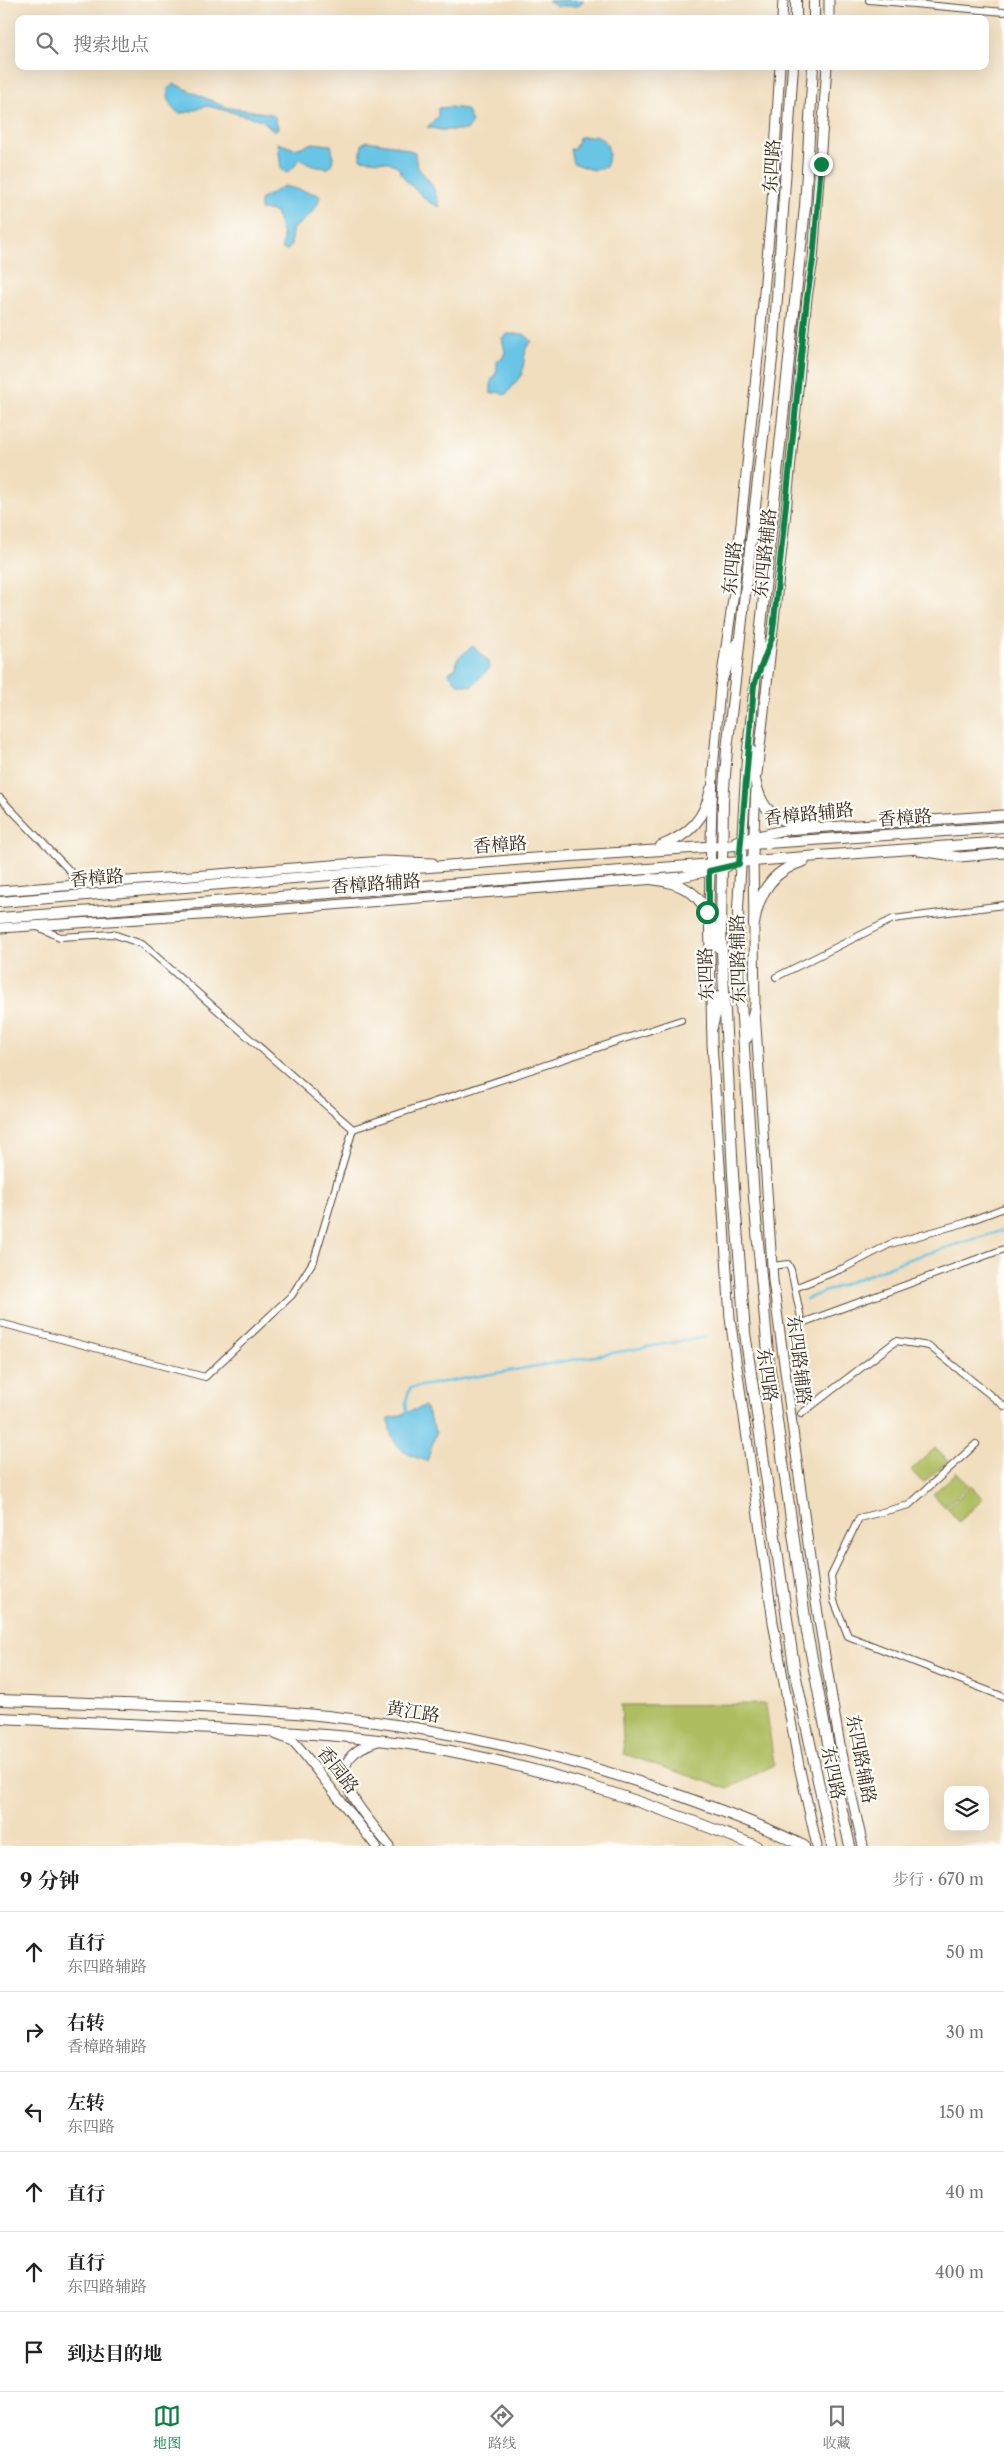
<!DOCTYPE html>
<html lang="zh">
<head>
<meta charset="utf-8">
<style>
	body { margin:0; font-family:"Libre Caslon Text","Noto Serif SC",serif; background:#f2f2f2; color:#222 }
	.controls { position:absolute; right:15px; bottom:15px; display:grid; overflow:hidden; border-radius:10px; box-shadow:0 5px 20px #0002 }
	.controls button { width:45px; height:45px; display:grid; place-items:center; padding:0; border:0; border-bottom:1px solid #e0e0e0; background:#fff; color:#222; font:25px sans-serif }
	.stop { position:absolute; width:15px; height:15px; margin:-11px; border:4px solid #0b8043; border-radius:50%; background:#fff }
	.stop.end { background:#0b8043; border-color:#fff; box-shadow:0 1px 5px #0008 }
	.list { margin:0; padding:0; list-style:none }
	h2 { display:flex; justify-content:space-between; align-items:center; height:65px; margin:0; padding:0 20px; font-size:21px }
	h2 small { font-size:16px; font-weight:400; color:#767676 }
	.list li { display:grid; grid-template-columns:32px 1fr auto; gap:15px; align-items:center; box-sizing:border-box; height:80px; padding:0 20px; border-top:1px solid #e0e0e0 }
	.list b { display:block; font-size:19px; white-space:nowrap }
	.list p { margin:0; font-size:16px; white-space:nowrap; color:#767676 }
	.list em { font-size:16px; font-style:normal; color:#767676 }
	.icon { flex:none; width:28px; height:28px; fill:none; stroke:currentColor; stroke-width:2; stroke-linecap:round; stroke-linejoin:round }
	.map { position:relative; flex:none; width:1004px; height:1846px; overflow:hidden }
	.search { position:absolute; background:#fff; box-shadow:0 5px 20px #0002; left:15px; right:15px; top:15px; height:55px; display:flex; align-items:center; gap:12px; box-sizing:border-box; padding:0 18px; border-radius:10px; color:#767676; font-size:19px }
	.sheet { height:545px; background:#fff }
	nav { display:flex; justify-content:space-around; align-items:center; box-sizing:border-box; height:70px; border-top:1px solid #e0e0e0; background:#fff; font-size:14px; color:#767676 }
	nav a { display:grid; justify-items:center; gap:2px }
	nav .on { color:#0b8043 }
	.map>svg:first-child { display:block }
	.green { fill:#aebd60; stroke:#74743f }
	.water { fill:#68c5e6; stroke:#527882 }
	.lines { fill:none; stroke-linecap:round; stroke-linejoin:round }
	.stream { stroke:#68c5e6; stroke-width:2.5 }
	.minor-casing { stroke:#564536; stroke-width:8 }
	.tertiary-casing { stroke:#564536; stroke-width:11 }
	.secondary-casing { stroke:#564536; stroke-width:11 }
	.primary-casing { stroke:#564536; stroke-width:12 }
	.minor { stroke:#fff; stroke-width:6 }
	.tertiary { stroke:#fff; stroke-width:9 }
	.secondary { stroke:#fff; stroke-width:9 }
	.primary { stroke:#fff; stroke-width:10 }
	.route { stroke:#0b8043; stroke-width:6 }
	.labels { text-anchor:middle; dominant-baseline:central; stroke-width:4.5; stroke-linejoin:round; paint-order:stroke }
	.street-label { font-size:18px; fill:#3b2a1e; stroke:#fdfcf7 }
</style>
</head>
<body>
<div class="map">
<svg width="1004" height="1846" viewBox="0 0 1004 1846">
	<rect width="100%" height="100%" fill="#fdfcf7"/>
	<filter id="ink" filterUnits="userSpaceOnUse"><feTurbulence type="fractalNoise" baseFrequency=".02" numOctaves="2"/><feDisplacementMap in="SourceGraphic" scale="10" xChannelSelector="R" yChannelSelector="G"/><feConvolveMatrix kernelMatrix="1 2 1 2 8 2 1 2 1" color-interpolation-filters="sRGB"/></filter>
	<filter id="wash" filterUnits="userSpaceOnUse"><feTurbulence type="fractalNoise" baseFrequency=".0096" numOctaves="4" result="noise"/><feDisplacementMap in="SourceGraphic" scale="20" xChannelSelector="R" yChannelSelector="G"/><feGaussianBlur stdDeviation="1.12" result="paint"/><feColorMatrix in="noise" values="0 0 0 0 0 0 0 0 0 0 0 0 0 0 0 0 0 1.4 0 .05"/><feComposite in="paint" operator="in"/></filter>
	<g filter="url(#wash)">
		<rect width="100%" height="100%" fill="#f1debe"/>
		<g class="green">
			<polygon points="935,1448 948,1461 923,1483 911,1470"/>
			<polygon points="957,1472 969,1485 945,1507 933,1494"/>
			<polygon points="971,1486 983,1499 959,1522 947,1508"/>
			<polygon points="766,1704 774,1765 728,1789 624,1754 621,1705"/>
		</g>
		<g class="water">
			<polygon points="584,0 578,6 557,6 548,1"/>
			<path d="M175,84l50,23 47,7 3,3 3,11 -4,3 -12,-11 -54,-14c-11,1 -18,8 -29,7 -9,-5 -12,-15 -11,-25z"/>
			<polygon points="450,107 466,109 472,122 467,130 441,130 427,127 438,116 438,108"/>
			<path d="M597,136c13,7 14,17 9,31l-13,3 -20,-7 -3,-14h4l6,-12z"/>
			<path d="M367,141l26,4 22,7c1,21 6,16 16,32 4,6 6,15 9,23l-11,-5 -23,-21 -9,-15 -8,-4 -29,-3 2,-15z"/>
			<path d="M278,143l17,6 18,-6 18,2c2,8 4,16 -2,23l-12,-1 -18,-8 -6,9 -7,5 -5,-4z"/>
			<path d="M284,186l36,9c-1,14 -17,27 -28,34l-1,16 -3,5 -6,-1 1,-13 -7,-23 -7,-3h-9v-10z"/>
			<polygon points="507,334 524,334 532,341 526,348 522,374 506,395 497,392 491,394 491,381 497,371 497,360 502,359 505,352 502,338"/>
			<polygon points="473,646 488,661 489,669 472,686 458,684 448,673 456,668 457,659"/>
			<path d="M425,1406l11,27 -9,28c-24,-7 -37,-15 -38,-42z"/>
		</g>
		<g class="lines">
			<g class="stream">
				<polyline points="806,1299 909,1259 1004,1230"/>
				<polyline points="407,1412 406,1401 410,1388 705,1337"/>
			</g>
		</g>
	</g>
	<g filter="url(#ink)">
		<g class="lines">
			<g class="minor-casing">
				<g id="minor">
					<polyline points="869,0 1004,12"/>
					<polyline points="0,798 70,871 76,885"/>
					<polyline points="38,927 60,937 113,934 142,944 353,1129"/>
					<polyline points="776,977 893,919 1004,905"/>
					<polyline points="353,1129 681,1020"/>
					<polyline points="772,1266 788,1264 791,1270 802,1323 1004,1249"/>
					<polyline points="795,1288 846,1267 890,1244 964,1223 1004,1208"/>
					<polyline points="0,1323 205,1377 292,1295 314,1260 353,1129"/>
					<polyline points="801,1414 896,1341 929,1346 1004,1406"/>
					<polyline points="976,1444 909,1505 859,1518 831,1576 834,1601 848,1636 1004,1697"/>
				</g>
			</g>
			<g class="tertiary-casing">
				<g id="tertiary">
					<polyline points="736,841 784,830 1004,815"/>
					<polyline points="920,851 960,857 1004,853"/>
					<polyline points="0,891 383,861 433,863"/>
					<polyline points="0,928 232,913 681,877 727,867"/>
					<polyline points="275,1734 293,1741 301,1750 376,1846"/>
					<path d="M378,1741c-69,22 -13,71 11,105"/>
				</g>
			</g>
			<g class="secondary-casing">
				<g id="secondary">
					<polyline points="782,19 783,0"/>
					<polyline points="829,19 829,0"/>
					<polyline points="780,66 772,202 760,337 734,592 720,688 713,771 709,907 712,1043 730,1318 773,1622 799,1766 817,1846"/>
					<polyline points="757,774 786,512 807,298 813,260 827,66"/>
					<polyline points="756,787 753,854 755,1011 773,1281 815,1596 839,1740 863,1846"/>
				</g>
			</g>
			<g class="primary-casing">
				<g id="primary">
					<polyline points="796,19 796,0"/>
					<polyline points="814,19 814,0"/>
					<polyline points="793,66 774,341 727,750 723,801 721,931 733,1175 745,1333 795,1673 832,1846"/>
					<polyline points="813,66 805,207 747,759 738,908 739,973 754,1198 769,1364 807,1632 835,1780 850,1846"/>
					<polyline points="759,672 772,637"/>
					<polyline points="722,679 736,644"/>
					<path d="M751,751c6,51 10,71 66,76"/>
					<path d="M661,846c28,-11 44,-27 50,-57"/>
					<path d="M650,879c50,5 55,25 68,68"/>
					<polyline points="0,902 527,859 1004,827"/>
					<polyline points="0,918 1004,842"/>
					<path d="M754,924c4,-31 19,-54 50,-63"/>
					<polyline points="712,1027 720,996"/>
					<polyline points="747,1038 755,1007"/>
					<path d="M0,1700c109,4 218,5 327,16 121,13 240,40 354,80 42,15 83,30 123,50"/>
					<path d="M0,1718c71,4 142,7 213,10 70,4 140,7 209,18 116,19 226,56 334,100"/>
				</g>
			</g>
			<use href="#minor" class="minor"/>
			<use href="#tertiary" class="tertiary"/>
			<use href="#secondary" class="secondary"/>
			<use href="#primary" class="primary"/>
		</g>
	</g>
	<g class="lines" filter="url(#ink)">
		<polyline class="route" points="707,912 709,919 709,871 739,864 754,685 772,638 774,621 807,298 813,260 821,164"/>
	</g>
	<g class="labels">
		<g class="street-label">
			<text transform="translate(772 166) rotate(-86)">东四路</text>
			<text transform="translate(765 553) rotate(-84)">东四路辅路</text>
			<text transform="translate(732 568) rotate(-84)">东四路</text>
			<text transform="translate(809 814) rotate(-6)">香樟路辅路</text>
			<text transform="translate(905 818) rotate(-4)">香樟路</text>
			<text transform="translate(500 845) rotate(-4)">香樟路</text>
			<text transform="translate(97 878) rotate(-5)">香樟路</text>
			<text transform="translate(376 884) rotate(-4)">香樟路辅路</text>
			<text transform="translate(738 959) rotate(-91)">东四路辅路</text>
			<text transform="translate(706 974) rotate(-92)">东四路</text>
			<text transform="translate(799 1360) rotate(83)">东四路辅路</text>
			<text transform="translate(767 1375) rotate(82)">东四路</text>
			<text transform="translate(413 1712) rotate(9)">黄江路</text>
			<text transform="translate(861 1759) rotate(79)">东四路辅路</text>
			<text transform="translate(338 1770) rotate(52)">香园路</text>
			<text transform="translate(833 1773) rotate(78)">东四路</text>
		</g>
	</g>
</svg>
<div class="controls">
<button><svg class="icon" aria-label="layers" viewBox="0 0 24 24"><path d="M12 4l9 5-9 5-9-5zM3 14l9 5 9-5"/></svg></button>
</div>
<div class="stop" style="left:707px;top:912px"></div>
<div class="stop end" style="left:821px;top:164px"></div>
<div class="search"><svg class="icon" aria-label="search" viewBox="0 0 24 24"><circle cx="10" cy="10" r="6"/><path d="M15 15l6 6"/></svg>搜索地点</div>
</div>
<section class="sheet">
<h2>9 分钟<small>步行 · 670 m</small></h2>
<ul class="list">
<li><svg class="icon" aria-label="ahead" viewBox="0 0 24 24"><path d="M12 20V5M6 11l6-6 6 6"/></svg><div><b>直行</b><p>东四路辅路</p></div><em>50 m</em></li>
<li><svg class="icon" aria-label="right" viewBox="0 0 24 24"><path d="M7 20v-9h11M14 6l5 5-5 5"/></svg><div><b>右转</b><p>香樟路辅路</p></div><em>30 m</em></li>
<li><svg class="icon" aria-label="left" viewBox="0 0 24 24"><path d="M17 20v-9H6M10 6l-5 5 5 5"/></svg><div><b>左转</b><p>东四路</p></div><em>150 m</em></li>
<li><svg class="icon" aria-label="ahead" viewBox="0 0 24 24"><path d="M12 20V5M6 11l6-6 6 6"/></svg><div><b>直行</b></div><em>40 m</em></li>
<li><svg class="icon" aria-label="ahead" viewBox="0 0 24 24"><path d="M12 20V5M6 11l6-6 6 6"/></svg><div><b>直行</b><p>东四路辅路</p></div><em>400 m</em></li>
<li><svg class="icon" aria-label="arrive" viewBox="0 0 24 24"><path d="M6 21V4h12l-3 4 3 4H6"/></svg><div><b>到达目的地</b></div></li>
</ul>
</section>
<nav>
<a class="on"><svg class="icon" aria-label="map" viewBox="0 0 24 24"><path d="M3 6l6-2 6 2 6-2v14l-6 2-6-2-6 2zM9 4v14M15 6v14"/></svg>地图</a>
<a><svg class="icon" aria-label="directions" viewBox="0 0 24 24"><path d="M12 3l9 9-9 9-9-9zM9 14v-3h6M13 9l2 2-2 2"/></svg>路线</a>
<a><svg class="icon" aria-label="saved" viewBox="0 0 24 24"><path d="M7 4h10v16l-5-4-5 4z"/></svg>收藏</a>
</nav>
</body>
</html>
